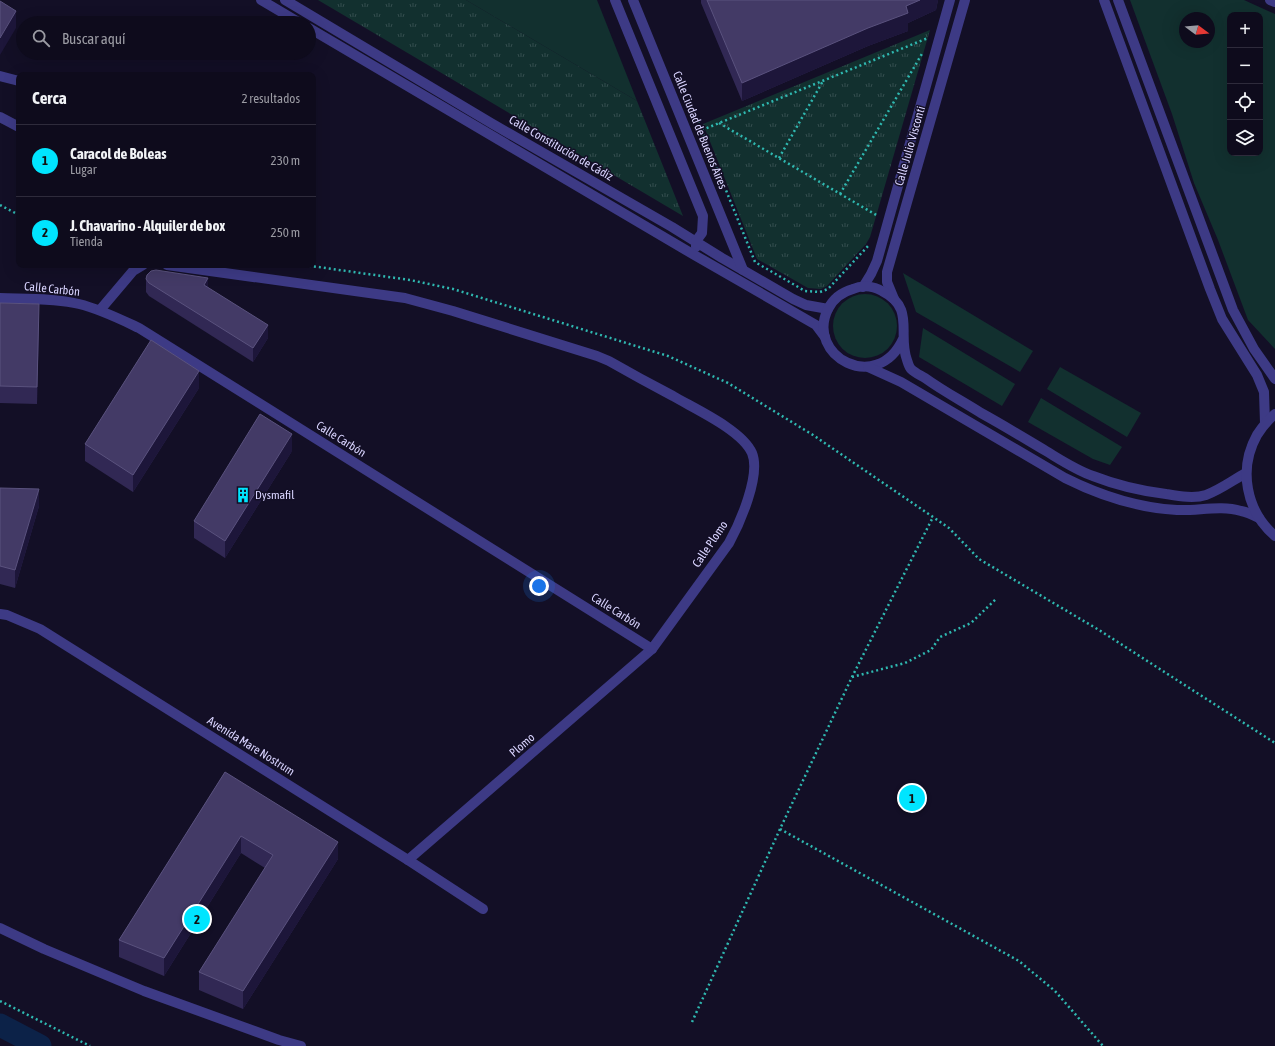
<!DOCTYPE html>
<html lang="es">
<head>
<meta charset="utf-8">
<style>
	body { margin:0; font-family:"Asap Condensed",sans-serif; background:#171425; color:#f1f3f6 }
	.controls { position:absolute; right:12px; top:12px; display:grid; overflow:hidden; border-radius:8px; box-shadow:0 4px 16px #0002 }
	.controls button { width:36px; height:36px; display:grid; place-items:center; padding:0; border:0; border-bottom:1px solid #2e2b3b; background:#0e0b1c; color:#f1f3f6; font:20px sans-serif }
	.compass { position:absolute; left:1179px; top:12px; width:36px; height:36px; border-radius:50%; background:#0e0b1c; box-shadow:0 4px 16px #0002; rotate:106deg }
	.you { position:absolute; left:539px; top:586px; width:14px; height:14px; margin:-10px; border:3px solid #fff; border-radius:50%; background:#1a73e8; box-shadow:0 0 0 6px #1a73e833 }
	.badge { display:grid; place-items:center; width:26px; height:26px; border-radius:50%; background:#00e5ff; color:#111; font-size:13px; font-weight:700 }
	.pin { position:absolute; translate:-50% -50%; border:2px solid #fff; box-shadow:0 1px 4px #0006 }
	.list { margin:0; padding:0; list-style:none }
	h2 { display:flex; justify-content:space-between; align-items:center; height:52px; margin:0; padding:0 16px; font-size:17px }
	h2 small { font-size:13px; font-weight:400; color:#9b9ba3 }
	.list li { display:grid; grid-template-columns:26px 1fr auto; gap:12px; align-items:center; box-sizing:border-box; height:72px; padding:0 16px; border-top:1px solid #2e2b3b }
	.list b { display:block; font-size:15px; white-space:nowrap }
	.list p { margin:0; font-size:13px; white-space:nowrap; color:#9b9ba3 }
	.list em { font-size:13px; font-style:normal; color:#9b9ba3 }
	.icon { flex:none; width:22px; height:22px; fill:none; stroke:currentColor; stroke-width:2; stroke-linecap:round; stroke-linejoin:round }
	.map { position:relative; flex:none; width:1275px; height:1046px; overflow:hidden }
	.search { position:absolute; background:#0e0b1c; box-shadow:0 4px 16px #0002; left:16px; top:16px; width:300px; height:44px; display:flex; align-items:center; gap:10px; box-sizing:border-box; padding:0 14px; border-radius:22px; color:#9b9ba3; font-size:15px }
	.panel { position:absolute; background:#0e0b1c; box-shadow:0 4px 16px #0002; left:16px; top:72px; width:300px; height:196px; border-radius:8px }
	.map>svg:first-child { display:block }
	.green { fill:#12302f; fill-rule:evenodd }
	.park { fill:url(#park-tufts) }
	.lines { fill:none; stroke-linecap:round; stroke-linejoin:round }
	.river { stroke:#0c2248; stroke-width:23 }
	.path { stroke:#2fb8b0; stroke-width:2.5; stroke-dasharray:2 3; stroke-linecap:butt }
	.minor { stroke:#3d3a85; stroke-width:10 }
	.wall { fill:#312854 }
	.shaded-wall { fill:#1d163a }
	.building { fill:#433a66; stroke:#5a527e }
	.labels { text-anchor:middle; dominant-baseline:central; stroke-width:3; stroke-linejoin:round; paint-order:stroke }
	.street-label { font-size:12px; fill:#d9d4ff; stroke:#130f26 }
	.poi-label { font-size:12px; fill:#d9d4ff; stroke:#130f26; text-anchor:start }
</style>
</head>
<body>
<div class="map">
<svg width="1275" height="1046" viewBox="0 0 1275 1046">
	<defs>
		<pattern id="park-tufts" width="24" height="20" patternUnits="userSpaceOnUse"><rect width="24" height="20" fill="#12302f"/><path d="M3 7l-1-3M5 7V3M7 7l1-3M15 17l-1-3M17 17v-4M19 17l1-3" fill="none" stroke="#344d4e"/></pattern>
	</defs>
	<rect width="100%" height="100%" fill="#130f26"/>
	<g class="green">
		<polygon points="466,0 597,0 637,101"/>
		<path d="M1130,0h114l31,14v335l-27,-29 -30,-80 -24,-57 -22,-69zM1230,15h30v138h-30zM1185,18h24v24h-24z"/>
		<polygon points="903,273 1033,351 1020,372 916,312"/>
		<circle cx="865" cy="326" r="32"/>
		<polygon points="923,328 1015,384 1002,406 919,357"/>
		<polygon points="1060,367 1141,413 1127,437 1047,389"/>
		<polygon points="1041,398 1122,447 1110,465 1093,459 1028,422"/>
	</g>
	<g class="park">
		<polygon points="318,0 466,0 637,101 683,216"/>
		<polygon points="930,30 870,237 866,244 827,286 821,289 808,288 757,259 703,124"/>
	</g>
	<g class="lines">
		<polyline class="river" points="0,1025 40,1046"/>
		<g class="path">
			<polyline points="698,121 755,262 805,291 820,292 828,289 869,245"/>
			<polyline points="719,123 878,216"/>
			<polyline points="702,130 928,38"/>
			<polyline points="779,158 823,81"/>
			<polyline points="840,194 923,52"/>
			<polyline points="0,205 19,215"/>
			<polyline points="304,265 410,280 453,289 668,356 728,383 813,435 933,517 949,528 979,559 1099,630 1275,743"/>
			<polyline points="852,677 905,663 931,650 940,637 971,623 996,599"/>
			<polyline points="780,829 1019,961 1055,991 1103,1046"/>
			<polyline points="0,1001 90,1046"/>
			<polyline points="692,1022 780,829 852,677 933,517"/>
		</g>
		<g class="minor">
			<polyline points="261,0 300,23"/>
			<polyline points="285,0 491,123 672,227 722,258 793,299 806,305 828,309"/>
			<polyline points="615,0 703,216 702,233 696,241 696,247"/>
			<polyline points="633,0 743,270"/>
			<polyline points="1104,0 1210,289 1222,319 1257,375 1264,392 1265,423"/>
			<polyline points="1118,0 1233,310 1254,349 1275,379"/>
			<polyline points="1270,0 1275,2"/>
			<polyline points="309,28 696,256 816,325 825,337"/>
			<polyline points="0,76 19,81"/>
			<polyline points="0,117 19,127"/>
			<path d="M167,265l238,33 48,13 144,45 12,5c21,12 43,24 64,35 22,13 69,34 79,57 9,22 -12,70 -23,90l-77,106 -244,211"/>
			<polyline points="863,287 871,274 877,261 950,0"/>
			<path d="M0,298c26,1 54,0 79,6 21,5 41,15 60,24l513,321"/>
			<polyline points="894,299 887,282 887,272 965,0"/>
			<polyline points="100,310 133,271 143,265"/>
			<path d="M903,339c-26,56 -98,17 -75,-30 5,-10 14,-17 25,-20 9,-4 20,-3 29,2 34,17 15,43 25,69 1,3 2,7 4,9 4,4 9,6 14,9 18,13 37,23 56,35 22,12 43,25 65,38 15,9 30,19 47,25 23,9 48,15 73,18 12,2 28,5 40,1 14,-5 27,-15 40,-22"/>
			<path d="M868,367l33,15 164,96c34,17 74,30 112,32 21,1 44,-5 64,1 6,1 12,4 18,7"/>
			<path d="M1275,414c-7,6 -13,13 -18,21 -19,34 -11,76 18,101"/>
			<polyline points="0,614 7,615 40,629 408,860 483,909"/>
			<polyline points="0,928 44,949 144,991 279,1040 301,1046"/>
		</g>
	</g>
	<g class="wall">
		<polygon points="701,0 938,0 936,10 908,23 908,31 868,46 742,101 701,3"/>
		<polygon points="146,279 208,287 268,338 253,362 149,296 146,292"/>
		<polygon points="0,303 39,322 37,404 0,403"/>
		<polygon points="199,388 133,492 85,461 85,444"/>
		<polygon points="292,451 225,558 194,538 194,521"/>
		<polygon points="0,488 39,506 15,588 0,584"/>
		<polygon points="225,772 338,859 243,1009 199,990 199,972 265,868 241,853 164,976 119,957 119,940"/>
	</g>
	<g class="shaded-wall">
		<polygon points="920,0 938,0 936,10 908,23 908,31 868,46 742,101 742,83"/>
		<polygon points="16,11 16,28 0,55 0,38"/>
		<polygon points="208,278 208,291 204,285"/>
		<polygon points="39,304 39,322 37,404 37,387"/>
		<polygon points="268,325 268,338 253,362 253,348"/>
		<polygon points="199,371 199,388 133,492 133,475"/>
		<polygon points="292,434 292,451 225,558 225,541"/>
		<polygon points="39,489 39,506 15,588 15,570"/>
		<polygon points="241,836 241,853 164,976 164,958"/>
		<polygon points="338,842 338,859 243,1009 243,991"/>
	</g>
	<g class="building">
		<polygon points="707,0 920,0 906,6 908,13 868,28 742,83"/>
		<polygon points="0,1 16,11 0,38"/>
		<polygon points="156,270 208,278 204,285 268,325 253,348 149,283 146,279 147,275 151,271"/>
		<polygon points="0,303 39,304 37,387 0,386"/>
		<polygon points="151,340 199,371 133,475 85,444"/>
		<polygon points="260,414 292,434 225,541 194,521"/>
		<polygon points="0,488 39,489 15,570 0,566"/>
		<polygon points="225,772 338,842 243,991 199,972 273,855 241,836 164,958 119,940"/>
	</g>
	<defs>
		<g id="building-bare" transform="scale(1.2)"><path d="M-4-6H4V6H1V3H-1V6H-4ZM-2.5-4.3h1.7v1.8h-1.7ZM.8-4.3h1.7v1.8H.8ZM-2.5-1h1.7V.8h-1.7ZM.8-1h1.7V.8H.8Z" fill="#00e5ff" stroke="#130f26" stroke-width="2.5" paint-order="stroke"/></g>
	</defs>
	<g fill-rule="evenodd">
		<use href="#building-bare" x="243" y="495"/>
	</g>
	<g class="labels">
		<g class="street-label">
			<text transform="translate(700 130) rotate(68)">Calle Ciudad de Buenos Aires</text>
			<text transform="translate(910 146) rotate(-74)">Calle Julio Visconti</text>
			<text transform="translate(561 148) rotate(30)">Calle Constitución de Cádiz</text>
			<text transform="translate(52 289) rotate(6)">Calle Carbón</text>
			<text transform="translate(341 439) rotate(32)">Calle Carbón</text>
			<text transform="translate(710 544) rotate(-56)">Calle Plomo</text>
			<text transform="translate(616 611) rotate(32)">Calle Carbón</text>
			<text transform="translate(522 745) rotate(-41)">Plomo</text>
			<text transform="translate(251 746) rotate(32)">Avenida Mare Nostrum</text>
		</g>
		<g class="poi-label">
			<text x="255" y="495">Dysmafil</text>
		</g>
	</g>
</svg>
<div class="controls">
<button>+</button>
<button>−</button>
<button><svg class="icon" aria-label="locate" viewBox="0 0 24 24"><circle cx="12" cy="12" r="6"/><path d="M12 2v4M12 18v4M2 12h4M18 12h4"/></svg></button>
<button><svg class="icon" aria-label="layers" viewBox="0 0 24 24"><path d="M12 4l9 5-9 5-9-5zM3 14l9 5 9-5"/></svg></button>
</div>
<svg class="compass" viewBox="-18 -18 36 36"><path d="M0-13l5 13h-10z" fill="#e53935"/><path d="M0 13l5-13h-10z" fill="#9b9ba3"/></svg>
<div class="you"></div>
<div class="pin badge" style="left:912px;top:798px">1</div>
<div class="pin badge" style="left:197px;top:919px">2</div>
<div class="search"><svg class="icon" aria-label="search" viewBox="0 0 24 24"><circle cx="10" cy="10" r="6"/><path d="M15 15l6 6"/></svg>Buscar aquí</div>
<section class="panel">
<h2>Cerca<small>2 resultados</small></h2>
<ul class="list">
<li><span class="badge">1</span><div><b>Caracol de Boleas</b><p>Lugar</p></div><em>230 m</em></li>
<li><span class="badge">2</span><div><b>J. Chavarino - Alquiler de box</b><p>Tienda</p></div><em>250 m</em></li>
</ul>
</section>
</div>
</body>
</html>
